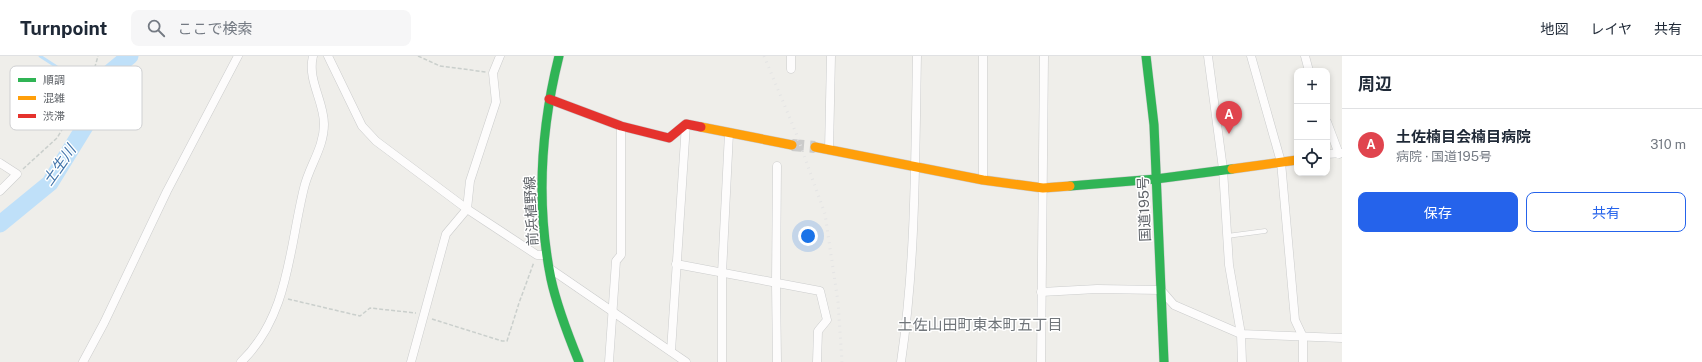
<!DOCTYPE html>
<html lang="ja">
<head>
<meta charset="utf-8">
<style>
	body { margin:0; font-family:"Public Sans","Noto Sans JP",sans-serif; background:#f6f6f7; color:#1f2937 }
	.controls { position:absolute; right:12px; top:12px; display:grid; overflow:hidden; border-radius:8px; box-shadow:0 2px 6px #0003 }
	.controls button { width:36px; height:36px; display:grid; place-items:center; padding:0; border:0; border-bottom:1px solid #e0e1e3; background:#fff; color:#1f2937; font:20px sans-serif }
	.you { position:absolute; left:808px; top:180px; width:14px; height:14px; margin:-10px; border:3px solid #fff; border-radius:50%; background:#1a73e8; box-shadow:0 0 0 6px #1a73e833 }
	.badge { display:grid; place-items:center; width:26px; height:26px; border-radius:50%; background:#2563eb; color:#fff; font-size:13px; font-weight:700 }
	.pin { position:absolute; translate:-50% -33px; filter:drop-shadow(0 1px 2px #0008) }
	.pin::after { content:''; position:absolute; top:21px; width:14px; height:12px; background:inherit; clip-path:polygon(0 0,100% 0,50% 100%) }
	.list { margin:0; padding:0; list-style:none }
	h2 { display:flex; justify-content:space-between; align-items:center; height:52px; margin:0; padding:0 16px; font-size:17px }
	h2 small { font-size:13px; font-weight:400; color:#747a83 }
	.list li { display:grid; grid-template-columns:26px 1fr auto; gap:12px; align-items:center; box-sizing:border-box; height:72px; padding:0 16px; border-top:1px solid #e0e1e3 }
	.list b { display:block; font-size:15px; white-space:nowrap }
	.list p { margin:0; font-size:13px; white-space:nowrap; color:#747a83 }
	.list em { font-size:13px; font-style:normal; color:#747a83 }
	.actions { display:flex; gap:8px; padding:12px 16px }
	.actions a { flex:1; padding:9px 0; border:1px solid #2563eb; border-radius:8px; text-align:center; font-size:14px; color:#2563eb }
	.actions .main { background:#2563eb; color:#fff }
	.icon { flex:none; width:22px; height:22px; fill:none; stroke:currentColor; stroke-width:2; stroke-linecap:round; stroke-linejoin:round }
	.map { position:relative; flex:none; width:1342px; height:306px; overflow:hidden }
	header { display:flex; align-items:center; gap:24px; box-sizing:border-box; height:56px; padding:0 20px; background:#fff; border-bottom:1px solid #e0e1e3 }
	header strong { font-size:19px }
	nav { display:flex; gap:22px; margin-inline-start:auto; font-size:14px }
	.search { width:280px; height:36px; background:#f6f6f7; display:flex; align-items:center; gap:10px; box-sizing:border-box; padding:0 14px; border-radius:8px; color:#747a83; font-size:15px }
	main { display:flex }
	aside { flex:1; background:#fff }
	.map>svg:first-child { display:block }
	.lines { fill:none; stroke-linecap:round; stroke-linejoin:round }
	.stream { stroke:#bfe0f9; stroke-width:3 }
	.river { stroke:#bfe0f9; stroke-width:17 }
	.secondary-tunnel { stroke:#cbcbca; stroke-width:12; stroke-dasharray:12 6; stroke-linecap:butt }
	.lane-casing { stroke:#cbcccc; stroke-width:5 }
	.street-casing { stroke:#cbcccc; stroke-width:9 }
	.fast-casing { stroke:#cacacb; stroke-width:10 }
	.slow-casing { stroke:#cacacb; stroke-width:10 }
	.jam-casing { stroke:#cacacb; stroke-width:10 }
	.path { stroke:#cacfcc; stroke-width:1.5; stroke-dasharray:4 2; stroke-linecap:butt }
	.lane { stroke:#fdfcfc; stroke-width:4 }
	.street { stroke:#fdfcfc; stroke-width:8 }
	.fast { stroke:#30b455; stroke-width:9 }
	.slow { stroke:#ff9f0a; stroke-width:9 }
	.jam { stroke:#e5322d; stroke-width:9 }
	.rail { stroke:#e4e4e4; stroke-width:3; stroke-dasharray:1 5; stroke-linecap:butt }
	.labels { text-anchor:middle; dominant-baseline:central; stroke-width:3; stroke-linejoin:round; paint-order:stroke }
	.street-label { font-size:14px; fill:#5f6368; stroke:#fff }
	.water-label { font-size:15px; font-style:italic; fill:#4174aa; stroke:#fff }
	.neighbourhood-label { font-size:15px; fill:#70757a; stroke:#fff }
	.key { fill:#fff; stroke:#cfd0d2; stroke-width:1 }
	.key-label { font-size:11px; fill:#5f6368 }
</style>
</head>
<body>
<header>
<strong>Turnpoint</strong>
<div class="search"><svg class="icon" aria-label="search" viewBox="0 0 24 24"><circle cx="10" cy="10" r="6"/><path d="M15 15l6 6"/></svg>ここで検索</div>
<nav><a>地図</a><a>レイヤ</a><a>共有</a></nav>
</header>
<main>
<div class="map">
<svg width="1342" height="306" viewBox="0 0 1342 306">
	<rect width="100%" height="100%" fill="#efeeea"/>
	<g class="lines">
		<polyline class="stream" points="40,0 103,41"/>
		<polyline class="river" points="0,168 50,127 103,41 108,18 130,0"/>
		<polyline class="secondary-tunnel" points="792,89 815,91"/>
		<g class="lane-casing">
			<polyline id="lane" points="1227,180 1265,175"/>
		</g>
		<g class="street-casing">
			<g id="street">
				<polyline points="328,0 362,70 376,85 467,153 537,199 547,199"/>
				<polyline points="791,0 791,13"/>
				<polyline points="1208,0 1223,113 1229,209 1241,278 1242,306"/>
				<polyline points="1251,0 1281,106 1295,264 1303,281 1303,306"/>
				<polyline points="1305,0 1309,15"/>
				<polyline points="1327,66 1339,98"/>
				<polyline points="829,94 831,0"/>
				<polyline points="1327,98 1342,97"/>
				<polyline points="0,107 17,118 0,135"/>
				<polyline points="777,110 776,227 777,306"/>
				<polyline points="983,124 983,0"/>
				<polyline points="676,208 820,235 827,264 818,275 817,306"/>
				<polyline points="549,212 686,306"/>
				<polyline points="1041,236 1097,233 1161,234 1174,249 1241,278 1342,282"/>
				<polyline points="671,295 686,68"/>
				<polyline points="83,306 104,267 167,135 238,0"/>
				<path d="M241,306c48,-46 48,-114 63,-174 5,-22 20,-40 20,-64 0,-23 -17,-44 -11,-68"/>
				<polyline points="411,306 446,178 467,153 470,125 496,46 493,17 500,0"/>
				<polyline points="609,306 616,205 621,199 621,70"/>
				<polyline points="722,306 722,217 729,77"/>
				<path d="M901,306c15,-101 14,-204 16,-306"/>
				<polyline points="1041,306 1044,0"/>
			</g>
		</g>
		<g class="fast-casing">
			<g id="fast">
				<path d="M559,0c-18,72 -23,149 -8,223 6,28 17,56 28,83"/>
				<polyline points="1146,0 1154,69 1164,306"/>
				<polyline points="1070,130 1156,123 1232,113"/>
			</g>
		</g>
		<g class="slow-casing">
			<g id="slow">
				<polyline points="701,71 792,89"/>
				<polyline points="815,91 983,124 1043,132 1070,130"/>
				<polyline points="1232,113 1297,104"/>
			</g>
		</g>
		<g class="jam-casing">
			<polyline id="jam" points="549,43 621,70 669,82 686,68 701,71"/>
		</g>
		<g class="path">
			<polyline points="418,0 440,10 486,16"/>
			<polyline points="23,113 57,82 91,25 98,0"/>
			<polyline points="288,243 360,260 370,252 416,257"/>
			<polyline points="432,263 502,285 507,285 519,247 534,206"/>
		</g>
		<use href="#lane" class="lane"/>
		<use href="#street" class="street"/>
		<use href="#fast" class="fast"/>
		<use href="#slow" class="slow"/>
		<use href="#jam" class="jam"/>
		<polyline class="rail" points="764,0 796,77 825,158 838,246 842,306"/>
	</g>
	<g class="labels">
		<g class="street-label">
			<text transform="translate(1144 153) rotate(-92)">国道195号</text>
			<text transform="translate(531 155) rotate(-93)">前浜植野線</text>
		</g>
		<g class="water-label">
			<text transform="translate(59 109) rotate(-55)">土生川</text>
		</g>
		<g class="neighbourhood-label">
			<text x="980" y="268">土佐山田町東本町五丁目</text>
		</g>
	</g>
	<rect x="10" y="10" width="132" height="64" rx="6" class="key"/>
	<rect x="18" y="22" width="18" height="4" fill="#30b455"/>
	<rect x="18" y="40" width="18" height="4" fill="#ff9f0a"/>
	<rect x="18" y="58" width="18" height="4" fill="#e5322d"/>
	<g class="key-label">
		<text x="43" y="28">順調</text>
		<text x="43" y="46">混雑</text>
		<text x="43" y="64">渋滞</text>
	</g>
</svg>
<div class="controls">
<button>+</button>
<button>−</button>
<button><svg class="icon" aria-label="locate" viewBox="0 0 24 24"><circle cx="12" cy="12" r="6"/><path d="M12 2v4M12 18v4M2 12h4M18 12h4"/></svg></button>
</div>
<div class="you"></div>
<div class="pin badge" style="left:1229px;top:78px;background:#e0444e">A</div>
</div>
<aside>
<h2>周辺<small></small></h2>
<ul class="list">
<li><span class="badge" style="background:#e0444e">A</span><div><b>土佐楠目会楠目病院</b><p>病院 · 国道195号</p></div><em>310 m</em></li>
</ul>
<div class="actions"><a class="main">保存</a><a>共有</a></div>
</aside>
</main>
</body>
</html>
